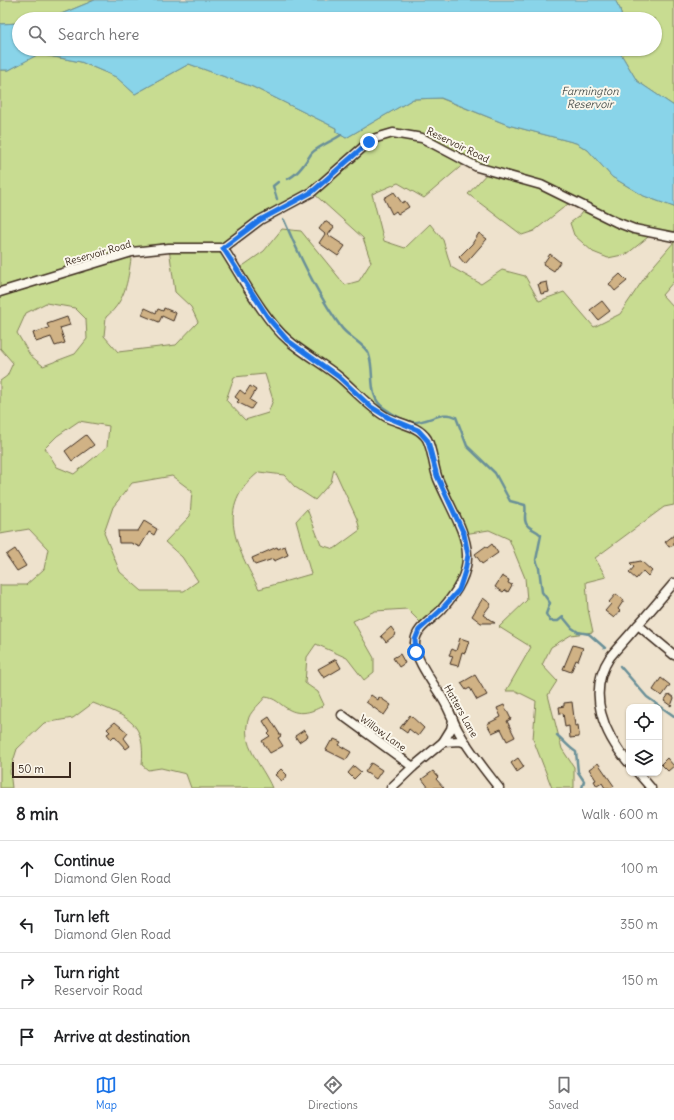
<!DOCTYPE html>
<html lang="en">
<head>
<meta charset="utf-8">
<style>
	body { margin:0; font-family:Delius,sans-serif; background:#f6f6f6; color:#202124 }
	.controls { position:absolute; right:12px; bottom:12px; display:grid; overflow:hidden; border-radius:8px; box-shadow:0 1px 3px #0004 }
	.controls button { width:36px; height:36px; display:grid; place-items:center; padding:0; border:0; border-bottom:1px solid #e0e0e0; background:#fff; color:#202124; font:20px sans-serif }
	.scale { position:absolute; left:12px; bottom:10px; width:59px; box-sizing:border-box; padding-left:4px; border:2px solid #3b2a1e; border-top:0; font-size:11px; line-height:14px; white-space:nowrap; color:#3b2a1e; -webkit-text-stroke:3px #fbf7ec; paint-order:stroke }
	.stop { position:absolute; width:12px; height:12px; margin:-9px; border:3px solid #1a73e8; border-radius:50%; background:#fff }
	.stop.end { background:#1a73e8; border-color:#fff; box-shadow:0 1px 4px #0008 }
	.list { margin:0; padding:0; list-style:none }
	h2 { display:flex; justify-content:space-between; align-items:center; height:52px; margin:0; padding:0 16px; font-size:17px }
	h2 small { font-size:13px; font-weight:400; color:#757577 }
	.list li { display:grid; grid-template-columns:26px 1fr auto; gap:12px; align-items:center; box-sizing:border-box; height:56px; padding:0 16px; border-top:1px solid #e0e0e0 }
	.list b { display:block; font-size:15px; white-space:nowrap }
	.list p { margin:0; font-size:13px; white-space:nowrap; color:#757577 }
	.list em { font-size:13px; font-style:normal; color:#757577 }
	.icon { flex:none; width:22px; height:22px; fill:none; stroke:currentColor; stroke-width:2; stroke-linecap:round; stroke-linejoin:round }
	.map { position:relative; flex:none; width:674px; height:788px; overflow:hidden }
	.search { position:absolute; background:#fff; box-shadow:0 1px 3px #0004; left:12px; right:12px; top:12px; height:44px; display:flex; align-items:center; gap:10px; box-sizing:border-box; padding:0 14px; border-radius:22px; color:#757577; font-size:15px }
	.sheet { height:276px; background:#fff }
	nav { display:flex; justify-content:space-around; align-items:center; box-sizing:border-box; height:56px; border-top:1px solid #e0e0e0; background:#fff; font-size:11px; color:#757577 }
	nav a { display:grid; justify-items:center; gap:2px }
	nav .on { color:#1a73e8 }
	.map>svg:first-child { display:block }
	.green { fill:#c8dc91; stroke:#828358; fill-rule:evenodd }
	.water { fill:#89d4e9; stroke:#6a9098 }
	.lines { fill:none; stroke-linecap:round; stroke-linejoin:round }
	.stream { stroke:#6a9098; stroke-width:2.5 }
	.building { fill:#d0b285; stroke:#3b2a1e }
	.minor-casing { stroke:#3b2a1e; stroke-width:11 }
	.minor { stroke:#fbf7ec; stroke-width:8 }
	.route { stroke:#1a73e8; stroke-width:5 }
	.labels { text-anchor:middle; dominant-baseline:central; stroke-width:4; stroke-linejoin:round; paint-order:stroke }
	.street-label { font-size:10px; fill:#3b2a1e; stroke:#fbf7ec }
	.water-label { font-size:11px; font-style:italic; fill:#4e5451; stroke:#fbf7ec }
</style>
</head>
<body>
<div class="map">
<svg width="674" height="788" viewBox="0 0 674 788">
	<rect width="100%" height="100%" fill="#eee2cd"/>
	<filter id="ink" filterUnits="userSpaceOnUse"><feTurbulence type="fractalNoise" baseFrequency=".025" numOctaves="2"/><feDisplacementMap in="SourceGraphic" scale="8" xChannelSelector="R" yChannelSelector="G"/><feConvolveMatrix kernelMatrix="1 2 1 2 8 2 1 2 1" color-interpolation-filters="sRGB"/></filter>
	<g filter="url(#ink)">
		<g class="green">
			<polygon points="0,0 95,0 49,19 19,19 19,23 0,24"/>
			<polygon points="615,0 674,0 674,106 637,81 618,49 655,49 655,19 622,19 620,9"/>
			<path d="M38,54l43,8 35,15 19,17 54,-30 64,23 83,41v4l10,6 67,-39 27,-1 68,27 68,18 12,7 24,27 32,19 30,11v30l-21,-4 -26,21 -19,4 -15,-6 -19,-17 -4,-12 8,-6 8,-10 -13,-7 -39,31 -12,4 -54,-41 21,-23 -23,-9 -42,36 -26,-15 -26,11 12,47 21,7 25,-24 13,16 8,27 30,17 21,-14 23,6 14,25 25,-9 30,35 26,-13 29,-43 25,-29v39l-12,14 12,13v197l-10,2 -69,51 11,19 -20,5 2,27 5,23 -22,3 -20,12 -9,18 15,16 -9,14 14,54 12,18v21h-22l-19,-49 3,-38 -20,-10h-10l25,-44 -32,-20 28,-27 -2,-22 -16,-39 -20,-9 -25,4 3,11 -8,45 -35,36 -17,-17 -32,2 -22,10 21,37v14l-10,8 -17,-22 -31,-14 -9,13 -2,26 13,9 6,13c-11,7 -24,11 -36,4 -9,-5 -12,-11 -23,-12 -4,6 -13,13 -16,20 -10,28 13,47 23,71h-81l-5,-14 -25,-6 -13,2 -6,-5c4,-43 -14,-48 -49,-62l-20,15 -29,5 -27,26 -7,22 2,17h-12v-203h26l18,-16 4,-20 -19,-20 -29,5v-153l7,-5 6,-13 -13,-15v-278h9zM312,192l51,46 8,24 -12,19 -14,4 -44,-54 -19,-2 -18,22 -27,19 -14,-22zM169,248l6,44 16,15 7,15 -22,23 -58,7 -14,-16 2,-19c21,-17 22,-39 26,-65zM46,303l29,5 11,11 1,20 -12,15 -32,12 -13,-11 -13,-22 9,-20zM265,374l8,26 -5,13 -23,7 -19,-20 8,-23zM79,421l30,5 -2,21 -33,27 -17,-7 -12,-19 12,-12zM334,469l23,50 3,11 -26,19 -13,-4 -14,-36 -11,12 15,53 -52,15c-22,-42 -45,-81 0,-117l25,3 11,12 20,13 16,-18zM172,476l20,15 -2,25 -25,26 17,15 16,24 -14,10h-42l-22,-19 -16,-39 9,-26 19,-24z"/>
		</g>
		<g class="water">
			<polygon points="95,0 615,0 620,9 622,19 49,19"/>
			<polygon points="19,23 19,49 618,49 637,81 674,106 674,207 644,196 612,177 588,150 576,143 508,125 441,98 413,99 346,138 336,132 336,128 253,87 189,64 135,94 116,77 81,62 39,54 9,70 0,70 0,24"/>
		</g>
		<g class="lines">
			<g class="stream">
				<path d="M287,179c10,-3 19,-17 24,-25 4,-6 23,-14 30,-19"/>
				<polyline points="277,199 273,186 278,182"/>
				<path d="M284,220c16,38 33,74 57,107 6,9 26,19 28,28 6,17 -2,42 15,53 7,5 20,13 28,14 14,2 31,-13 44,-5l11,29 28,27 15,28 15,4c2,6 -3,16 3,21 4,4 9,4 13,9l-5,25 3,8 3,24 8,11 -4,11 4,7h8l5,-4 9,11 6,4 11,2 16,14"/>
				<polyline points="620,666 647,697 674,716"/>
				<path d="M557,735c7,6 12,13 19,17l2,20 6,9 -2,7"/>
			</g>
		</g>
		<g class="building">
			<polygon points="394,192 402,203 405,201 409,207 398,214 396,211 392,214 384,198"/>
			<polygon points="325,221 334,227 328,235 345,246 338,256 319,243 325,234 319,229"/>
			<polygon points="479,233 487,239 465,264 459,257 472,244"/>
			<polygon points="550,254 560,262 554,271 543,264"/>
			<polygon points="620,274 627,281 615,291 609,284"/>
			<polygon points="547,282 549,292 541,294 538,284"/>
			<polygon points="602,301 610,311 598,320 590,310"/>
			<polygon points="145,308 156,313 158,309 163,311 164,308 176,313 173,321 162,316 159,322 142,315"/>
			<polygon points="67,317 70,325 60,328 65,343 55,346 51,337 36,342 33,333 49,328 47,324"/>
			<polygon points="250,386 256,390 250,400 255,403 251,409 237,402 239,400 235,397 240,390 245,394"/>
			<polygon points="86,435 94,445 72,461 65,451"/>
			<polygon points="144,521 157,529 154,535 149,532 140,547 131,543 119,543 118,531 138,531"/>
			<polygon points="674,535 674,545 669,547 665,542"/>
			<polygon points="492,544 498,553 482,564 475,554 486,546 487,548"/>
			<polygon points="285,546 288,555 274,561 273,559 255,565 252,558 277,547 278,549"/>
			<polygon points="15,549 26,566 17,571 6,555"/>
			<polygon points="641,561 652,571 648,576 643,571 636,579 629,573 634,567 630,563"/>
			<polygon points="502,576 509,580 508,583 512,585 508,592 505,590 503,592 495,587"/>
			<polygon points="616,594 624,600 618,609 620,611 614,618 605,611 611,604 609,602"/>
			<polygon points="483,598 491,604 483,615 495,623 481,623 472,616"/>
			<polygon points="391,627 396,634 386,642 381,636"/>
			<polygon points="460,638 469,641 465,653 462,652 458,666 450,664 453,656 449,655 452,649 456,651"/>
			<polygon points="573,645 583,648 578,661 576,660 571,672 563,669"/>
			<polygon points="400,654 405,663 399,667 393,658"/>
			<polygon points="336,659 341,668 324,678 318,669"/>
			<polygon points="475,675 487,695 477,700 470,688 466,690 461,683"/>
			<polygon points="661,678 670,685 662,696 653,690"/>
			<polygon points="669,694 674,698 671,706 664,701"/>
			<polygon points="371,695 378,700 379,697 391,705 384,715 366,702"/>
			<polygon points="572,702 575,726 578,725 579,734 579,737 570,738 569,726 565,727 563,713 560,714 559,707 564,706 564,703"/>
			<polygon points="504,705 511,719 507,721 515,737 507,741 501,729 492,733 487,724 501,717 497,708"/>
			<polygon points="410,715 424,728 418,736 409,729 407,733 400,728"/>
			<polygon points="269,717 281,736 278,738 283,746 270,753 262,741 270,736 268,734 270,732 263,721"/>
			<polygon points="115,722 128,733 124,738 130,746 126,749 114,736 111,739 107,734 110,732 107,729"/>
			<polygon points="304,730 308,736 299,742 295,736"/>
			<polygon points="334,739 341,742 339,745 351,752 346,760 326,750 331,741 333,742"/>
			<polygon points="518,758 524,767 517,772 511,763"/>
			<polygon points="667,758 674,766 668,771 661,764"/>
			<polygon points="371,763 382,770 376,779 365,772"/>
			<polygon points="598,763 614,786 610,788 605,788 602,783 597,786 594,781 596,780 589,769"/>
			<polygon points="354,766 361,772 354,779 348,773"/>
			<polygon points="281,769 287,775 282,781 275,775"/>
			<polygon points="433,771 438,777 436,779 444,788 429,788 422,779"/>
		</g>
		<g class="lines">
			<g class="minor-casing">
				<g id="minor">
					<path d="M223,248c17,26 42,73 65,92 16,14 34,23 50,36 17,14 31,32 50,42 13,6 31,8 39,21 6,12 6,27 11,40 23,53 50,79 4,130 -10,11 -27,19 -27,34 -1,16 21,44 29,58 6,10 9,21 15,31 11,20 26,38 40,56"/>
					<polyline points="0,292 132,252 169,248 223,248 260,220 312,192 369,142 376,138 393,133 422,138 477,167 541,185 616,222 634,229 674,237"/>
					<polyline points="638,625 674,655"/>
					<polyline points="342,715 413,767"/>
					<polyline points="453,720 451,729 443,742 460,741 466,743"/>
					<path d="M629,763c-25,-28 -43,-70 -19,-106 8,-10 18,-20 26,-30 13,-14 25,-29 38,-44"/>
					<polyline points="638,773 651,788"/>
					<polyline points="391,788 413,767 443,742"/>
				</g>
			</g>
			<use href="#minor" class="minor"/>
		</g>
	</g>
	<g class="lines" filter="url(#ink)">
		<polyline class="route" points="369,142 312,192 260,220 223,248 269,319 287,340 339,377 371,407 389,418 418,430 428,441 437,476 464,534 468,555 465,571 459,590 440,611 419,630 415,640 416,652"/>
	</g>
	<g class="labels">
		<g class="street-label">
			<text transform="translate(458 145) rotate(26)">Reservoir Road</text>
			<text transform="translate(98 253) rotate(-16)">Reservoir Road</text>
			<text transform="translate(461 711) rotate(61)">Hatters Lane</text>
			<text transform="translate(383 733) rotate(36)">Willow Lane</text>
		</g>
		<g class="water-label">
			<text x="590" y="91">Farmington<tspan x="590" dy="13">Reservoir</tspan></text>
		</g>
	</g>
</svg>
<div class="controls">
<button><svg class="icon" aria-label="locate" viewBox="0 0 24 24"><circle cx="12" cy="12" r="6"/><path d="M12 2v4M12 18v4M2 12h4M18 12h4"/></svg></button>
<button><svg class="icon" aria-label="layers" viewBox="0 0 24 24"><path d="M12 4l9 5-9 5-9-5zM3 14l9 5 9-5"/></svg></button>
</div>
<div class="scale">50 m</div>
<div class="stop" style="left:416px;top:652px"></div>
<div class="stop end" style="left:369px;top:142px"></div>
<div class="search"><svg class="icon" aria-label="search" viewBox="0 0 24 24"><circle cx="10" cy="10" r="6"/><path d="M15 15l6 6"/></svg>Search here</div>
</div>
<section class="sheet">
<h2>8 min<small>Walk · 600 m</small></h2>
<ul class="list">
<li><svg class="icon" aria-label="ahead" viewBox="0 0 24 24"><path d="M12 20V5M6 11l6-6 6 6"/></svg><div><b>Continue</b><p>Diamond Glen Road</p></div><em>100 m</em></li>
<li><svg class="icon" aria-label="left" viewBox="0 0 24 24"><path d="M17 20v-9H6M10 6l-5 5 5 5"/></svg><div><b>Turn left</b><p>Diamond Glen Road</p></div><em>350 m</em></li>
<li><svg class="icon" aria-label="right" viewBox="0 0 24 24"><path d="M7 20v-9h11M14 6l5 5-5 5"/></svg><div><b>Turn right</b><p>Reservoir Road</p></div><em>150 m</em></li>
<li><svg class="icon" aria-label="arrive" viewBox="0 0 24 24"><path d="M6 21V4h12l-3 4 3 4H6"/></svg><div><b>Arrive at destination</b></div></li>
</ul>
</section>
<nav>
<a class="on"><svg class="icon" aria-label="map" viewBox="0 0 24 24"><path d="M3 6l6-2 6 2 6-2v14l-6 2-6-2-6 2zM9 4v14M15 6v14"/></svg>Map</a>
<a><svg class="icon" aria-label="directions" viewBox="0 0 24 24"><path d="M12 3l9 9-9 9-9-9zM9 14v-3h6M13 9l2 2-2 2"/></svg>Directions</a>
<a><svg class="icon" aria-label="saved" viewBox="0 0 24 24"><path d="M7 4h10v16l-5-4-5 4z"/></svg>Saved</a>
</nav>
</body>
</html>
